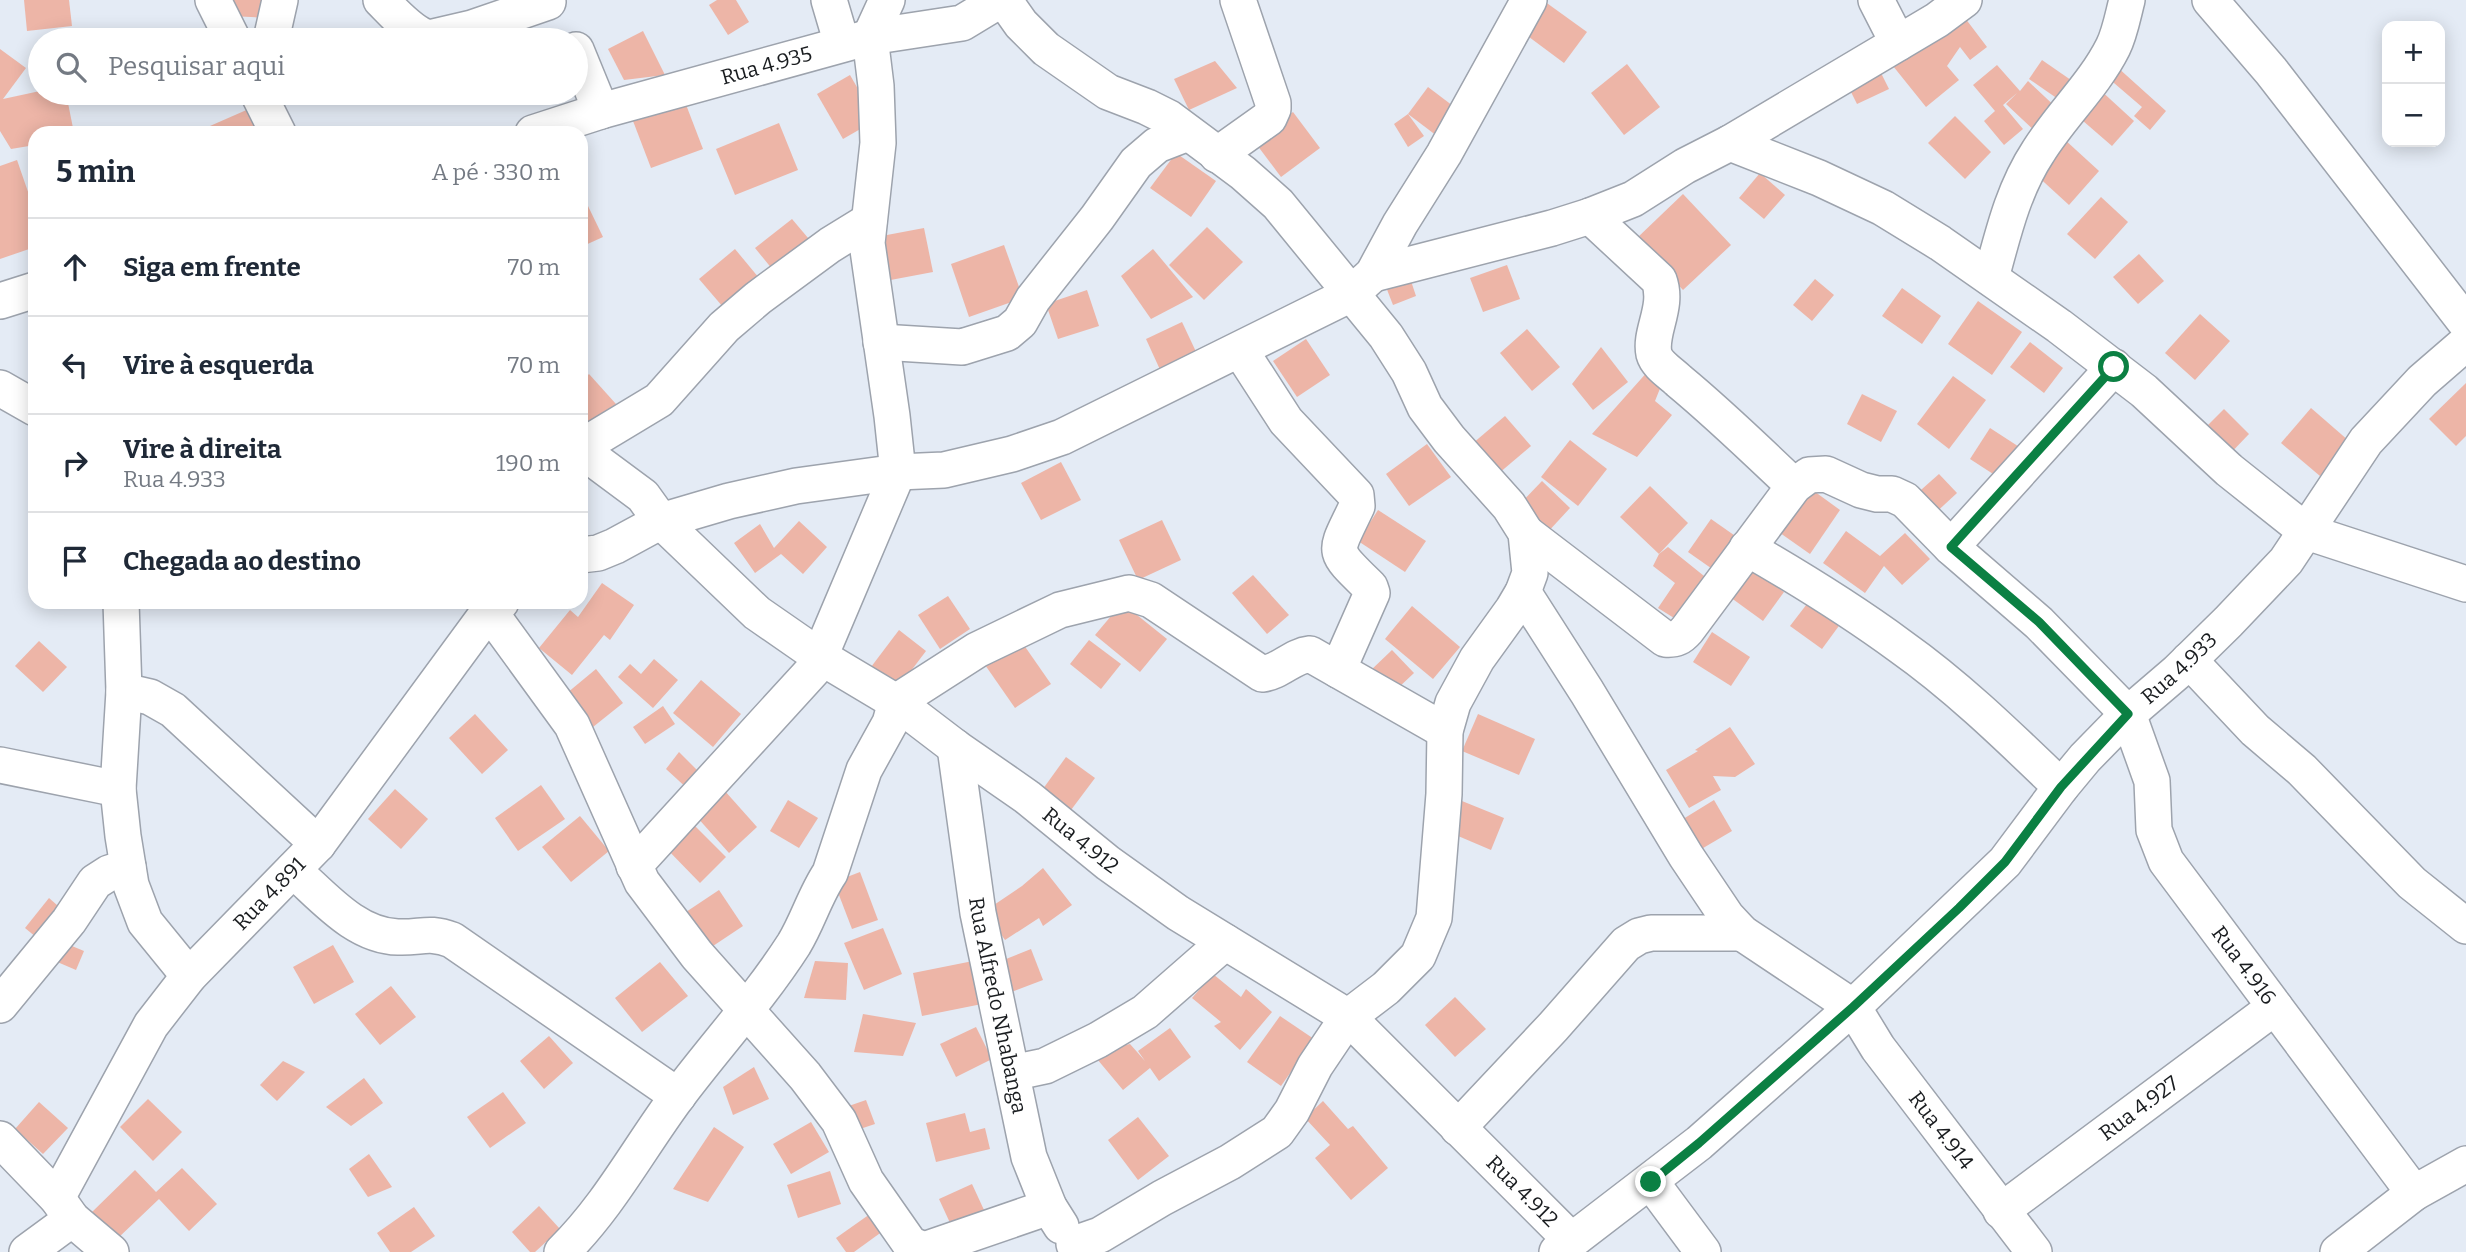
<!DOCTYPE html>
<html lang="pt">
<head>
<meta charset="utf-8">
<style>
	body { margin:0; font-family:Bitter,serif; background:#f6f6f7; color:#1f2937 }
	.controls { position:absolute; right:21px; top:21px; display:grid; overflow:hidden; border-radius:14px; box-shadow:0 4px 18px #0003 }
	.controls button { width:63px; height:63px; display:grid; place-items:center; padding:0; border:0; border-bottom:2px solid #e0e1e3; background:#fff; color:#1f2937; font:35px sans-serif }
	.stop { position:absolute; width:21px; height:21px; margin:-16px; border:5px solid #0b8043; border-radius:50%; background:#fff }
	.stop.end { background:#0b8043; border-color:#fff; box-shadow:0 2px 7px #0008 }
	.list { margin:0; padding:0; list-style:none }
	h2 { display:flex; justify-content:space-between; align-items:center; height:91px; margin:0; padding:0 28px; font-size:30px }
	h2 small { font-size:23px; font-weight:400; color:#747a83 }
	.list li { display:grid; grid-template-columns:46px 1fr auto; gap:21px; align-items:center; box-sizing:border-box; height:98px; padding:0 28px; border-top:2px solid #e0e1e3 }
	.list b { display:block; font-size:26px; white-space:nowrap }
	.list p { margin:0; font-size:23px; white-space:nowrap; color:#747a83 }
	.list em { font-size:23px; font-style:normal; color:#747a83 }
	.icon { flex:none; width:38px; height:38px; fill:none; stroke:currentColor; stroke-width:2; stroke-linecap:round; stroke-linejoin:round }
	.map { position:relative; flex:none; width:2466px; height:1252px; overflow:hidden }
	.search { position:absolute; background:#fff; box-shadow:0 4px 18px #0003; left:28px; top:28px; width:560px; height:77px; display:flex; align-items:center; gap:18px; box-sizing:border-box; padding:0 24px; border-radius:38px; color:#747a83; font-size:26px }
	.panel { position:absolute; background:#fff; box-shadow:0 4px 18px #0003; left:28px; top:126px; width:560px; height:483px; border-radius:21px }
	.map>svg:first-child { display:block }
	.building { fill:#edb5a7 }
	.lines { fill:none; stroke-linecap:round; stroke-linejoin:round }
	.minor-casing { stroke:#9da3ad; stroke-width:38 }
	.minor { stroke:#fff; stroke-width:35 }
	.route { stroke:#0b8043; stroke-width:9 }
	.labels { text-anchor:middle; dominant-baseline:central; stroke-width:7; stroke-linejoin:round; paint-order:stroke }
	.street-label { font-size:21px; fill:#191c1f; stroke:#e4ebf5 }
</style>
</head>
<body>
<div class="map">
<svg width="2466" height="1252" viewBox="0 0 2466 1252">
	<rect width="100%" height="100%" fill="#e4ebf5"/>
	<g class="building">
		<polygon points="24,0 69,0 72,26 27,31"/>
		<polygon points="231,0 270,0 269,18 230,16"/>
		<polygon points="717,0 736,0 749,22 728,35 709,5"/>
		<polygon points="1544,1 1587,32 1564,63 1521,31"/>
		<polygon points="1962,14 1987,47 1970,60 1960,47 1947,66 1959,80 1926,107 1893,66"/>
		<polygon points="643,31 665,75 624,80 608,49"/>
		<polygon points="0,49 26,68 3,99 40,91 66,93 74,133 35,133 35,145 11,149 0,131"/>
		<polygon points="2042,60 2081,87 2068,106 2029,79"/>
		<polygon points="1215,61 1237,88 1189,110 1174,79"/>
		<polygon points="1627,64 1660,107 1624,135 1591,93"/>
		<polygon points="1997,65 2020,91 2028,81 2062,113 2040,136 2006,104 2017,93 2003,105 2023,129 2004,145 1984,121 1995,111 1973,85"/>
		<polygon points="2116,66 2166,111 2150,130 2134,116 2142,107 2107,77"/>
		<polygon points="1880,71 1889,89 1857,104 1848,86"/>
		<polygon points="850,75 876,120 843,139 817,94"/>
		<polygon points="1428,87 1461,112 1441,139 1408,114"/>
		<polygon points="2098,88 2134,121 2112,146 2075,114"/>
		<polygon points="685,102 703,149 651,168 633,121"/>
		<polygon points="251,108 262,133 194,133"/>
		<polygon points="1293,112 1320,148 1281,177 1254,141"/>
		<polygon points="1408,114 1424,136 1408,147 1394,124"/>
		<polygon points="1955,116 1991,152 1965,179 1928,143"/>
		<polygon points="779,123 798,170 735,195 716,149"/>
		<polygon points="2064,139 2099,171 2069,205 2034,173"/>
		<polygon points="1176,153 1216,181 1191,217 1150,188"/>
		<polygon points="17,160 35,212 35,247 0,259 0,166"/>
		<polygon points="1760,173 1785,195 1764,219 1739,198"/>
		<polygon points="1683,194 1731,245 1683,290 1636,239"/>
		<polygon points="2101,197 2128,222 2095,259 2067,234"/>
		<polygon points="581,206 588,206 603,237 581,247"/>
		<polygon points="792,219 814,245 777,275 755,248"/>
		<polygon points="1207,227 1243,262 1204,300 1169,265"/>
		<polygon points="924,228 933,272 880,282 871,238"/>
		<polygon points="1004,245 1023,298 969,317 951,264"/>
		<polygon points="735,249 764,284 729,314 699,279"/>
		<polygon points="1153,249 1193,297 1151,319 1121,276"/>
		<polygon points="2139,254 2164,281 2138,304 2113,277"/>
		<polygon points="1507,265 1520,299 1483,312 1470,278"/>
		<polygon points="1410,278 1416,296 1393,305 1386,287"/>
		<polygon points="1815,279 1834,295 1812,321 1793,305"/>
		<polygon points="1902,288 1941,316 1922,344 1882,316"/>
		<polygon points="1087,290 1099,326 1058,339 1046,304"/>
		<polygon points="1978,301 2022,332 1992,375 1948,344"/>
		<polygon points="2200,314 2230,341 2195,380 2165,353"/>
		<polygon points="1182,322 1198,356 1162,374 1146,339"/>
		<polygon points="1527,329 1560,367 1532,391 1500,353"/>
		<polygon points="1306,339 1330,375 1297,397 1273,361"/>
		<polygon points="2030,342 2063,368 2044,393 2010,367"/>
		<polygon points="1601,347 1628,382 1593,410 1572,384"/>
		<polygon points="1649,370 1663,381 1655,401 1672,415 1637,457 1592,434"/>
		<polygon points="589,374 616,404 581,434 581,382"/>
		<polygon points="1953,376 1986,400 1949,449 1917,424"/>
		<polygon points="2466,383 2466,436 2456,446 2429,419"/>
		<polygon points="1862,394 1897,411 1881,442 1847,424"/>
		<polygon points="2311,408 2349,441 2320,476 2281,443"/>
		<polygon points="2224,409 2249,434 2224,460 2198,435"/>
		<polygon points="1505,416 1531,446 1498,474 1472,444"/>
		<polygon points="1990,428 2027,452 2007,483 1970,459"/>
		<polygon points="1570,440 1607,469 1578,506 1541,477"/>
		<polygon points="1427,444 1451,477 1409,506 1386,474"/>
		<polygon points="1061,462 1081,500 1041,520 1021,483"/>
		<polygon points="1939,474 1957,493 1931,517 1913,497"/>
		<polygon points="1542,481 1570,508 1546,534 1517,507"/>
		<polygon points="1650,486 1688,523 1659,554 1620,517"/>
		<polygon points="1807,486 1840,510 1810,554 1776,530"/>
		<polygon points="1378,510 1426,541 1405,572 1358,541"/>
		<polygon points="1711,519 1741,540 1718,573 1688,552"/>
		<polygon points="1162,520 1181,560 1138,580 1119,540"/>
		<polygon points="799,521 827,547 803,574 781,554 755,573 734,543 760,524 774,548"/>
		<polygon points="1846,531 1880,556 1905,533 1930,559 1902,585 1884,566 1865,593 1823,563"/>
		<polygon points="1668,547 1709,580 1682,623 1658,608 1675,583 1653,566 1659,554"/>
		<polygon points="1744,563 1784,592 1763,621 1723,592"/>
		<polygon points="1253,575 1289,615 1267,634 1232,593"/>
		<polygon points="602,583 634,605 610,640 604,635 572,675 539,648 570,610 578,617"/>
		<polygon points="948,596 970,629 940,649 918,615"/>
		<polygon points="1810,600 1841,623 1822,649 1790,626"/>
		<polygon points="1122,603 1167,639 1140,672 1095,635"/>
		<polygon points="1412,606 1460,647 1433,679 1385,639"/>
		<polygon points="899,630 926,651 895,692 868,671"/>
		<polygon points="1712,632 1750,657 1731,686 1693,662"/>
		<polygon points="1019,638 1051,684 1015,708 983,662"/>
		<polygon points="1089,640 1121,664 1101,689 1070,664"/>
		<polygon points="39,641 67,667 43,692 15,666"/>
		<polygon points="1392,650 1414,673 1397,689 1369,672"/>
		<polygon points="654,659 678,680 653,708 618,677 630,664 641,674"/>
		<polygon points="596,669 623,703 588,731 561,698"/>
		<polygon points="701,680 741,714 713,747 673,713"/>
		<polygon points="663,706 675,724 645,744 633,727"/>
		<polygon points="475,714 508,750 482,774 449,738"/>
		<polygon points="1478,714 1535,739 1519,775 1462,751"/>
		<polygon points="1730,727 1755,764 1735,777 1713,776 1721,790 1689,808 1666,770 1698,751 1695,750"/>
		<polygon points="679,752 705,778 690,791 666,769"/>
		<polygon points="1066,757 1095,778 1068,814 1040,793"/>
		<polygon points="541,785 565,819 518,851 495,818"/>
		<polygon points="395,789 428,819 401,849 368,819"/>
		<polygon points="724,790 757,827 729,853 696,816"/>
		<polygon points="1457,799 1504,818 1491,850 1444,830"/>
		<polygon points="788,800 818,818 799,848 770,831"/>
		<polygon points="1714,800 1732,831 1693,854 1675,824"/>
		<polygon points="580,816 609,851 571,882 542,847"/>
		<polygon points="690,821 726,857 700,883 664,846"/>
		<polygon points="1043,868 1072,905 1043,926 1039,918 1005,940 985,911 1022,886"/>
		<polygon points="860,872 878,920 852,929 834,882"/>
		<polygon points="719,890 743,926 701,954 677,918"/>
		<polygon points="49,898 66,913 42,942 25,928"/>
		<polygon points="883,928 902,974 864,990 844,943"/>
		<polygon points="55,939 84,951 76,970 48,958"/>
		<polygon points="333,945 354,982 314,1004 293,967"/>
		<polygon points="1031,949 1043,980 1009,993 996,963"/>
		<polygon points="815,961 848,963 846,1000 804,998"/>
		<polygon points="973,961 982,1004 922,1016 913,973"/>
		<polygon points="660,962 688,996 642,1032 615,998"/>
		<polygon points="1213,974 1241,997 1246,989 1272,1012 1240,1050 1214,1026 1221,1022 1192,998"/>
		<polygon points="391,986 416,1017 380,1045 355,1014"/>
		<polygon points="1455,997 1486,1029 1455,1057 1425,1025"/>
		<polygon points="863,1014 916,1023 903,1056 854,1052"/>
		<polygon points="1280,1016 1314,1039 1281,1086 1247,1062"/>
		<polygon points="976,1027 992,1059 956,1077 940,1044"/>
		<polygon points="1170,1028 1191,1057 1159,1081 1150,1068 1123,1090 1092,1053 1130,1044 1145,1061 1138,1051"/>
		<polygon points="549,1036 573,1063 544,1089 520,1061"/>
		<polygon points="283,1061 305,1072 277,1101 260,1085"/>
		<polygon points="754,1067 769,1099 733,1115 723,1087"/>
		<polygon points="364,1078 383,1103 351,1126 326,1107"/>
		<polygon points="503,1092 526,1123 490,1148 467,1117"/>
		<polygon points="148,1099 182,1132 153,1161 120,1127"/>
		<polygon points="866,1100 875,1124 851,1132 843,1108"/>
		<polygon points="1323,1101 1348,1129 1353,1126 1388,1168 1351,1200 1315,1158 1330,1145 1305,1118"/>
		<polygon points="39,1102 68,1128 43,1154 15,1129"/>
		<polygon points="965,1113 970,1132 985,1128 990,1149 936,1162 926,1123"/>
		<polygon points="1138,1117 1169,1156 1138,1180 1108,1140"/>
		<polygon points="811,1122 829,1152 791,1174 773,1144"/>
		<polygon points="714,1127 744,1147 708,1202 673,1189"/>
		<polygon points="369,1154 392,1187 368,1197 349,1169"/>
		<polygon points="182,1168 217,1204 189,1231 159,1199 117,1239 91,1213 135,1170 156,1192"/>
		<polygon points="830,1171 841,1204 798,1218 787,1185"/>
		<polygon points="972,1184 984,1210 951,1225 939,1199"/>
		<polygon points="539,1206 560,1229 535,1252 530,1252 512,1232"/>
		<polygon points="414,1207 435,1236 411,1252 390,1252 377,1233"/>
		<polygon points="870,1214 883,1231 854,1252 846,1252 836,1238"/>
	</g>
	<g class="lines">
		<g class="minor-casing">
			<g id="minor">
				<polyline points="213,0 233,40"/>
				<path d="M381,0c13,13 31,34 48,38l43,-10 76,-26"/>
				<polyline points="829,0 842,44"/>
				<polyline points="1004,0 1021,24 1046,49 1108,92 1147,107 1169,118 1243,173 1278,204 1386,336 1409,372 1425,407 1449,439 1509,506 1526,533 1530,573 1523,592 1513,609 1477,659 1453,703 1445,731 1444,794 1434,918 1418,956 1386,988 1348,1017 1315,1066 1292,1111 1277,1132 1230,1162 1162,1198 1100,1235 1074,1244"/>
				<polyline points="1876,0 1898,43"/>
				<polyline points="2210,0 2271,71 2466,323"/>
				<polyline points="271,40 280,0"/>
				<polyline points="576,50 601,111"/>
				<polyline points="258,93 278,133"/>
				<path id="s1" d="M533,133l68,-22 269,-74 92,-14 38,-23"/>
				<polyline points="1730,143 1819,178 1883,208 1940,243 2059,326 2144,391 2229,470 2307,532 2466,584"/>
				<polyline points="1217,155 1269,118 1273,109 1273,103 1238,0"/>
				<path d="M1590,216l69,64c10,27 -10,52 -5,74 3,11 17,19 25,27 40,33 77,69 115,105"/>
				<polyline points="1373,274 1552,228 1590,216 1633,199 1685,166 1730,143 1937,20 1964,0"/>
				<path d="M1991,278c12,-44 22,-88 47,-126 23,-37 56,-67 75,-105 7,-14 10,-32 14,-47"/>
				<polyline points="0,301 35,290"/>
				<polyline points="881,342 962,347 1007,333 1020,322 1033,299 1097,218 1136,163 1157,145 1188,133"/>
				<path d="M1240,350l46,71 70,74 1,11c-23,49 -27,42 13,81l2,6 -34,77"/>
				<polyline points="0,388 35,408"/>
				<polyline points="581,447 659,400 724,327 758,298 830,245 869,221"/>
				<path id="s2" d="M581,450l62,46 18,25 96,92 62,43 77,46 59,45 72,50 81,66 70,50 170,104 223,223"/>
				<path id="s3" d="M1526,533l139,106c11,1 16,-2 22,-9l107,-144 15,-11 17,-1 35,16 16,4h15l13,6 46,47 88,76 89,91 24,67 2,49 12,31 248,332"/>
				<polyline points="1951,547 2114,367"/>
				<path d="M1747,548c52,30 104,62 153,98 58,41 110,92 161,141"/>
				<polyline points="581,555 598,553 615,546 661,521 729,501 796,486 898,472 944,470 1012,454 1062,437 1351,294 1373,274 1400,224 1444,154 1529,0"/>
				<path id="s4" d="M1523,592l64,100 99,164 41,61 15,16 111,74 25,41 156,204"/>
				<polyline points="121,602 124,691 118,789 123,836 131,885 145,922 189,976"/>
				<polyline points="489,611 572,725 642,882 697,955 805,1076 839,1121 866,1181 910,1244 924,1250 1049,1207"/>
				<polyline points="2189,660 2255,730 2302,770 2412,883 2466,926"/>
				<polyline points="124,691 150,697 173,710 318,844"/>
				<path id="s5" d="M955,747l23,166 51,244 20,50 12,19"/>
				<polyline points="0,765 118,789"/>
				<polyline points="634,866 815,668 898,472 892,416 867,243 878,143 876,86 870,37 887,0"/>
				<path d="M293,870c30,26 62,66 105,67 24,1 30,-6 54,3l226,156"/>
				<polyline points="0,1005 69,921 95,882 109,873 128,867"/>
				<polyline points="1012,1073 1045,1066 1098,1040 1145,1012 1225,942"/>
				<polyline points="1458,1128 1553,1027 1626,944 1639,936 1651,933 1742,933"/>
				<polyline points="0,1139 57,1198 72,1219 111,1252"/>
				<polyline points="1651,1182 1703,1252"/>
				<path id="s6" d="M57,1198l94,-173 38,-49 129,-132 171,-233 12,-9"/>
				<path id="s7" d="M2001,1211l274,-204"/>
				<polyline points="27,1252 72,1219"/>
				<path d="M562,1252c48,-47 78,-106 118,-159 37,-49 80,-96 114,-149 14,-23 21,-49 36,-71l34,-103 26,-47 6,-21 81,-52 83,-40 69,-17 22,7 111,74c18,-2 30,-18 48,-20l135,77"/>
				<path id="s8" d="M1557,1252l142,-109 154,-136 152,-145 56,-75 24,-29 43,-44 49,-42 51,-50 58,-61 80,-120 56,-60 44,-38"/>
				<polyline points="2338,1252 2414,1193 2466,1164"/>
			</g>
		</g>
		<use href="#minor" class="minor"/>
	</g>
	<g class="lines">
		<polyline class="route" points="1651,1182 1699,1143 1853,1007 1959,908 2005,862 2061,787 2128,714 2039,622 1951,547 2114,367"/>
	</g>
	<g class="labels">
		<g class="street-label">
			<text stroke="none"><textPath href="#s1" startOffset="243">Rua 4.935</textPath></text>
			<text stroke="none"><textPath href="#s8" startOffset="856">Rua 4.933</textPath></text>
			<text stroke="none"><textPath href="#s2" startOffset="637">Rua 4.912</textPath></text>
			<text stroke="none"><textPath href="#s6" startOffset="374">Rua 4.891</textPath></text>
			<text stroke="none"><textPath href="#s3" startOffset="1092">Rua 4.916</textPath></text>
			<text stroke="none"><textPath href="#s5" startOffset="262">Rua Alfredo Nhabanga</textPath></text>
			<text stroke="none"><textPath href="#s7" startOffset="172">Rua 4.927</textPath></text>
			<text stroke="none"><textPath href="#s4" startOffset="691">Rua 4.914</textPath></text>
			<text stroke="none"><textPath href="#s2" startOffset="1204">Rua 4.912</textPath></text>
		</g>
	</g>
</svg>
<div class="controls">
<button>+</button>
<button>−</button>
</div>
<div class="stop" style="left:2114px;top:367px"></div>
<div class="stop end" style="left:1651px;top:1182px"></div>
<div class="search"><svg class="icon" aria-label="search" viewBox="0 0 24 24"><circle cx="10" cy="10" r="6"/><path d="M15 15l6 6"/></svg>Pesquisar aqui</div>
<section class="panel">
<h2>5 min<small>A pé · 330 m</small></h2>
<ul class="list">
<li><svg class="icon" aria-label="ahead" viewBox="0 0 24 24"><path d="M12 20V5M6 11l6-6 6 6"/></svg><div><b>Siga em frente</b></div><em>70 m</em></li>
<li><svg class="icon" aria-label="left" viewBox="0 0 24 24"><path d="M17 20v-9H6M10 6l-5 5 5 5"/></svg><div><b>Vire à esquerda</b></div><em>70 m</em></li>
<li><svg class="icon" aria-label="right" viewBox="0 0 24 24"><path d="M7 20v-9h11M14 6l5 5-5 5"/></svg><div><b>Vire à direita</b><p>Rua 4.933</p></div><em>190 m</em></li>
<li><svg class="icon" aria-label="arrive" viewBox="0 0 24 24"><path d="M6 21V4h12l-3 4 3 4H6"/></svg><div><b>Chegada ao destino</b></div></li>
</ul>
</section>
</div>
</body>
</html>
